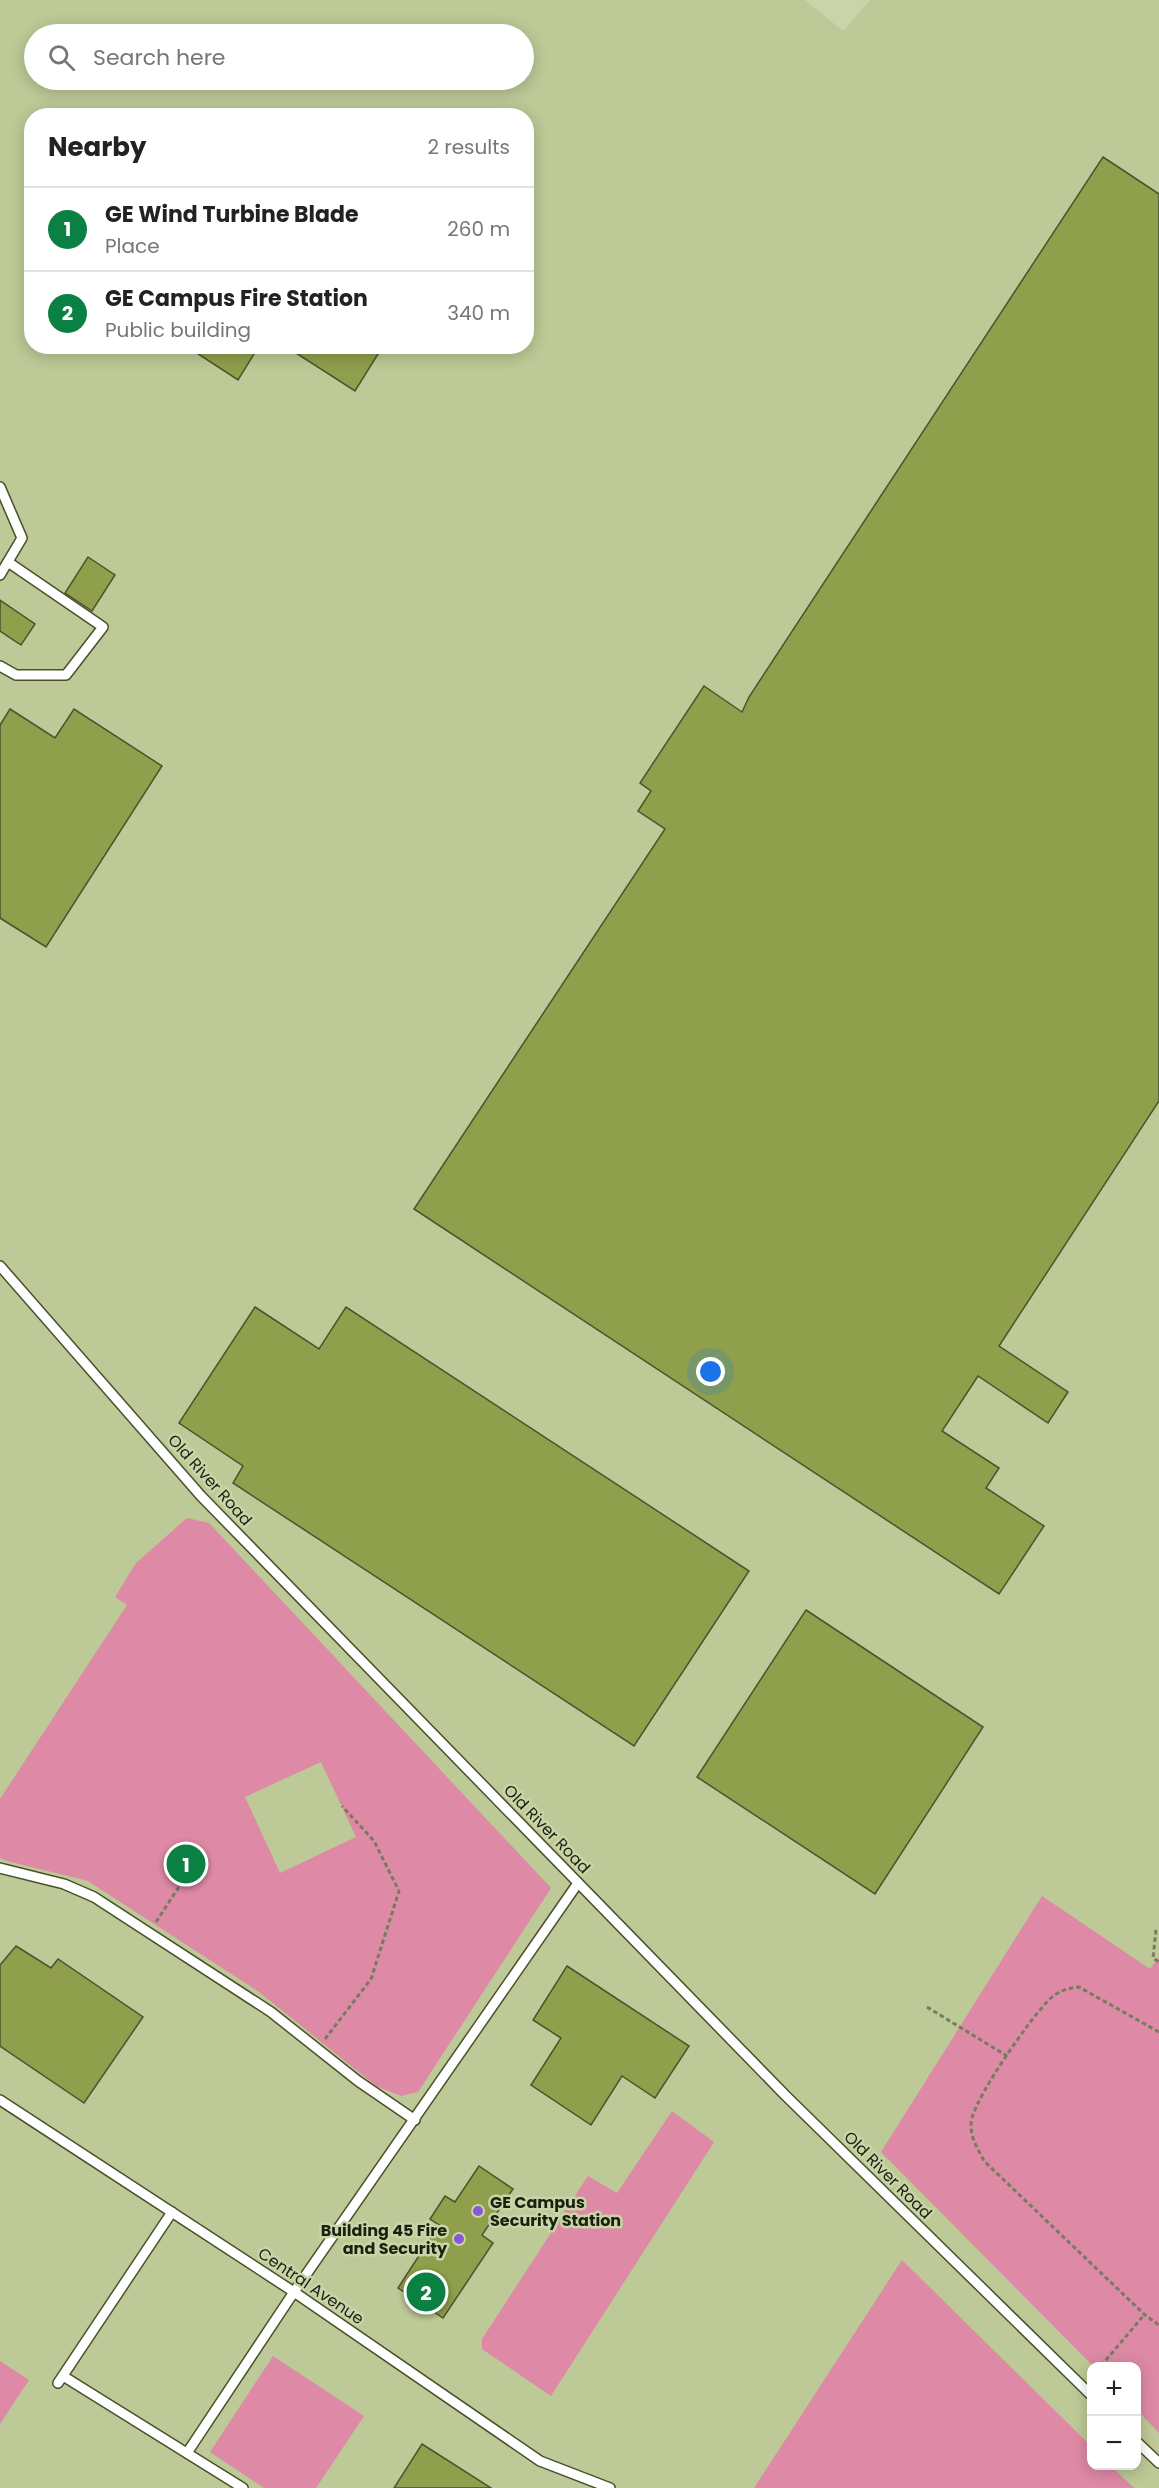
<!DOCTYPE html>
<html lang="en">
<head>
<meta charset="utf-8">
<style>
	body { margin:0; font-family:Poppins,sans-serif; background:#f2f2f2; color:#222 }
	.controls { position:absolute; right:18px; bottom:18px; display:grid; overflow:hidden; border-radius:12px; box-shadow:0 3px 15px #0003 }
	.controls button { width:54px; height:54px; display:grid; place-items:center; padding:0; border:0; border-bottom:2px solid #e0e0e0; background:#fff; color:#222; font:30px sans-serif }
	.you { position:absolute; left:711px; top:1372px; width:21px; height:21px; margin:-15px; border:4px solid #fff; border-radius:50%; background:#1a73e8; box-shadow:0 0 0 9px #1a73e833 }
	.badge { display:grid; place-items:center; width:39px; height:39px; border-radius:50%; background:#0b8043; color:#fff; font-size:20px; font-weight:700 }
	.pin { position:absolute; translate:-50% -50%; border:3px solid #fff; box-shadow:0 2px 6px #0006 }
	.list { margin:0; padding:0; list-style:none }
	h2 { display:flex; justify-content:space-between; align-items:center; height:78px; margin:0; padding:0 24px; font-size:26px }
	h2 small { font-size:20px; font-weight:400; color:#767676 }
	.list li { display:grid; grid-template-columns:39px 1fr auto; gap:18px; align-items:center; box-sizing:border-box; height:84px; padding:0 24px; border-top:2px solid #e0e0e0 }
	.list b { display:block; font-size:22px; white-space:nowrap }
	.list p { margin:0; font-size:20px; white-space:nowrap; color:#767676 }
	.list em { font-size:20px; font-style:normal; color:#767676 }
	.icon { flex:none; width:33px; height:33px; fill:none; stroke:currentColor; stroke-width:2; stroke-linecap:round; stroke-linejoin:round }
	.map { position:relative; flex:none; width:1159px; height:2488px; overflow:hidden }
	.search { position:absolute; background:#fff; box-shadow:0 3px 15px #0003; left:24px; top:24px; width:510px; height:66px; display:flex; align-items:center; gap:15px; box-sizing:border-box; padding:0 21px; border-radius:33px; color:#767676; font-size:22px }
	.panel { position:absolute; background:#fff; box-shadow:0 3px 15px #0003; left:24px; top:108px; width:510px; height:246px; border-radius:24px }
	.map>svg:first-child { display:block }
	.built { fill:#bdc996; fill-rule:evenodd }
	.green { fill:#de89a6; fill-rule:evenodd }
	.building { fill:#8f9f4b; stroke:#4b532d; stroke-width:1.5 }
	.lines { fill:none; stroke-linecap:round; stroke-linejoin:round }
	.service-casing { stroke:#49512a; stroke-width:12 }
	.path { stroke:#757d5e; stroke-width:3; stroke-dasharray:4.5 3; stroke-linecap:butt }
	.service { stroke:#fff; stroke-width:9 }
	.poi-dot { fill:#8859d2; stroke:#c9d4a8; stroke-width:2 }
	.labels { text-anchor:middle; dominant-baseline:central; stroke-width:5; stroke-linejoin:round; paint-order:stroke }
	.street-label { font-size:16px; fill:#1c200f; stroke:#c9d4a8 }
	.poi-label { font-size:16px; font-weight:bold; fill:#1c200f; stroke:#c9d4a8; text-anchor:start }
</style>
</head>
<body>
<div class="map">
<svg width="1159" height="2488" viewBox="0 0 1159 2488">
	<rect width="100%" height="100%" fill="#c9d4a8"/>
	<path class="built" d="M0,0h805l38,31 27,-31h289v2488h-1159zM34,34h490v46h-490zM32,116h494v230h-494zM1092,2366h44v100h-44z"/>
	<g class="green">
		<path d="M187,1518l22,5 342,365 -133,204 -17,4 -25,-10 -117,-94 -171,-111 -81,-20 -7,-3v-59l127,-194 -12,-8 21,-34zM321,1762l35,75 -76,36 -35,-76z"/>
		<polygon points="1042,1896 1150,1969 1159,1957 1159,2433 1137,2410 1136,2366 1093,2366 881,2152"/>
		<polygon points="672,2111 714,2142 551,2396 482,2349 482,2339 588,2176 617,2193"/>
		<polygon points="902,2260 1091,2446 1092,2466 1111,2466 1134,2488 754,2488"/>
		<polygon points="273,2356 364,2416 316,2488 264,2488 210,2452"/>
		<polygon points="0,2361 29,2380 0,2424"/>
	</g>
	<g class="building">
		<polygon points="1103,157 1159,194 1159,1101 999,1346 1068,1392 1048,1423 978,1376 942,1431 999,1468 986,1488 1044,1526 999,1594 414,1209 665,829 638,811 651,791 640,783 704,686 742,712 749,697"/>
		<polygon points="186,346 259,346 238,380"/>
		<polygon points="285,346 383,346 355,391"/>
		<polygon points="88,557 115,575 92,611 65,593"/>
		<polygon points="0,600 35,624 21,645 0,631"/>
		<polygon points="10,709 55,738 74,709 162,766 46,947 0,918 0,725"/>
		<polygon points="255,1307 319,1349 346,1307 749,1571 634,1746 233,1483 243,1466 179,1423"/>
		<polygon points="806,1610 983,1727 875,1894 697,1777"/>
		<polygon points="16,1946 51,1968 58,1959 143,2017 84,2103 0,2046 0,1965"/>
		<polygon points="567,1966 689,2046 655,2098 622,2076 591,2125 531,2085 561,2038 533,2020"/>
		<polygon points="479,2166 513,2189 482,2235 493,2243 443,2318 398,2288 439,2225 430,2219 445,2196 455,2202"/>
		<polygon points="422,2444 491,2488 394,2488"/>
	</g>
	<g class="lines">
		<g class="service-casing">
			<g id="service">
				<polyline points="0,487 22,538 0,575"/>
				<polyline points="0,666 16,675 66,675 103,627 8,562"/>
				<polyline points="0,1266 201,1496 785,2095 1092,2396"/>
				<polyline points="0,1868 64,1884 94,1897 271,2012 358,2081 415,2120"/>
				<polyline points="0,2100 294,2292 540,2461 610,2488"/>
				<polyline points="63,2376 243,2488"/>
				<polyline points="58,2383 172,2212"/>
				<polyline points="1136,2441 1159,2463"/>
				<polyline points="187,2453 294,2292 578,1883"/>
			</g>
		</g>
		<g class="path">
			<polyline points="156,1922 186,1876"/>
			<polyline points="1156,1930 1153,1958 1159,1962"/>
			<polyline points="927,2007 1007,2056"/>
			<path d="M1159,2032l-80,-45c-13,1 -23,5 -32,15 -19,20 -68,90 -75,116 -4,16 5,29 12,43l161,154 14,10"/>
			<polyline points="325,2039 371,1979 399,1891 374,1841 342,1806"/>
			<polyline points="1101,2366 1144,2315"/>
		</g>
		<use href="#service" class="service"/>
	</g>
	<g class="poi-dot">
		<circle cx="478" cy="2211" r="6"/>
		<circle cx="459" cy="2239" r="6"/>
	</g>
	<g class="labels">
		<g class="street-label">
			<text transform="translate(210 1480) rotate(48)">Old River Road</text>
			<text transform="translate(547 1829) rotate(46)">Old River Road</text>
			<text transform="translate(888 2175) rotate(45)">Old River Road</text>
			<text transform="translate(311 2286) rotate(34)">Central Avenue</text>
		</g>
		<g class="poi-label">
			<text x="490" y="2202">GE Campus<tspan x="490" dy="18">Security Station</tspan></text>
			<text x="447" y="2230" text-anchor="end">Building 45 Fire<tspan x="447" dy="18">and Security</tspan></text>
		</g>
	</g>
</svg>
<div class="controls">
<button>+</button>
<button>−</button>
</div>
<div class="you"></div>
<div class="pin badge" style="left:186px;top:1864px">1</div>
<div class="pin badge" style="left:426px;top:2292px">2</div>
<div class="search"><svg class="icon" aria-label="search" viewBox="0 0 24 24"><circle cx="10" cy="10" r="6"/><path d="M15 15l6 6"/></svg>Search here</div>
<section class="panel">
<h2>Nearby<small>2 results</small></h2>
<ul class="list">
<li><span class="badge">1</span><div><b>GE Wind Turbine Blade</b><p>Place</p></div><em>260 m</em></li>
<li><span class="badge">2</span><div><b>GE Campus Fire Station</b><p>Public building</p></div><em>340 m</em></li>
</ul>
</section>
</div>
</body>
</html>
